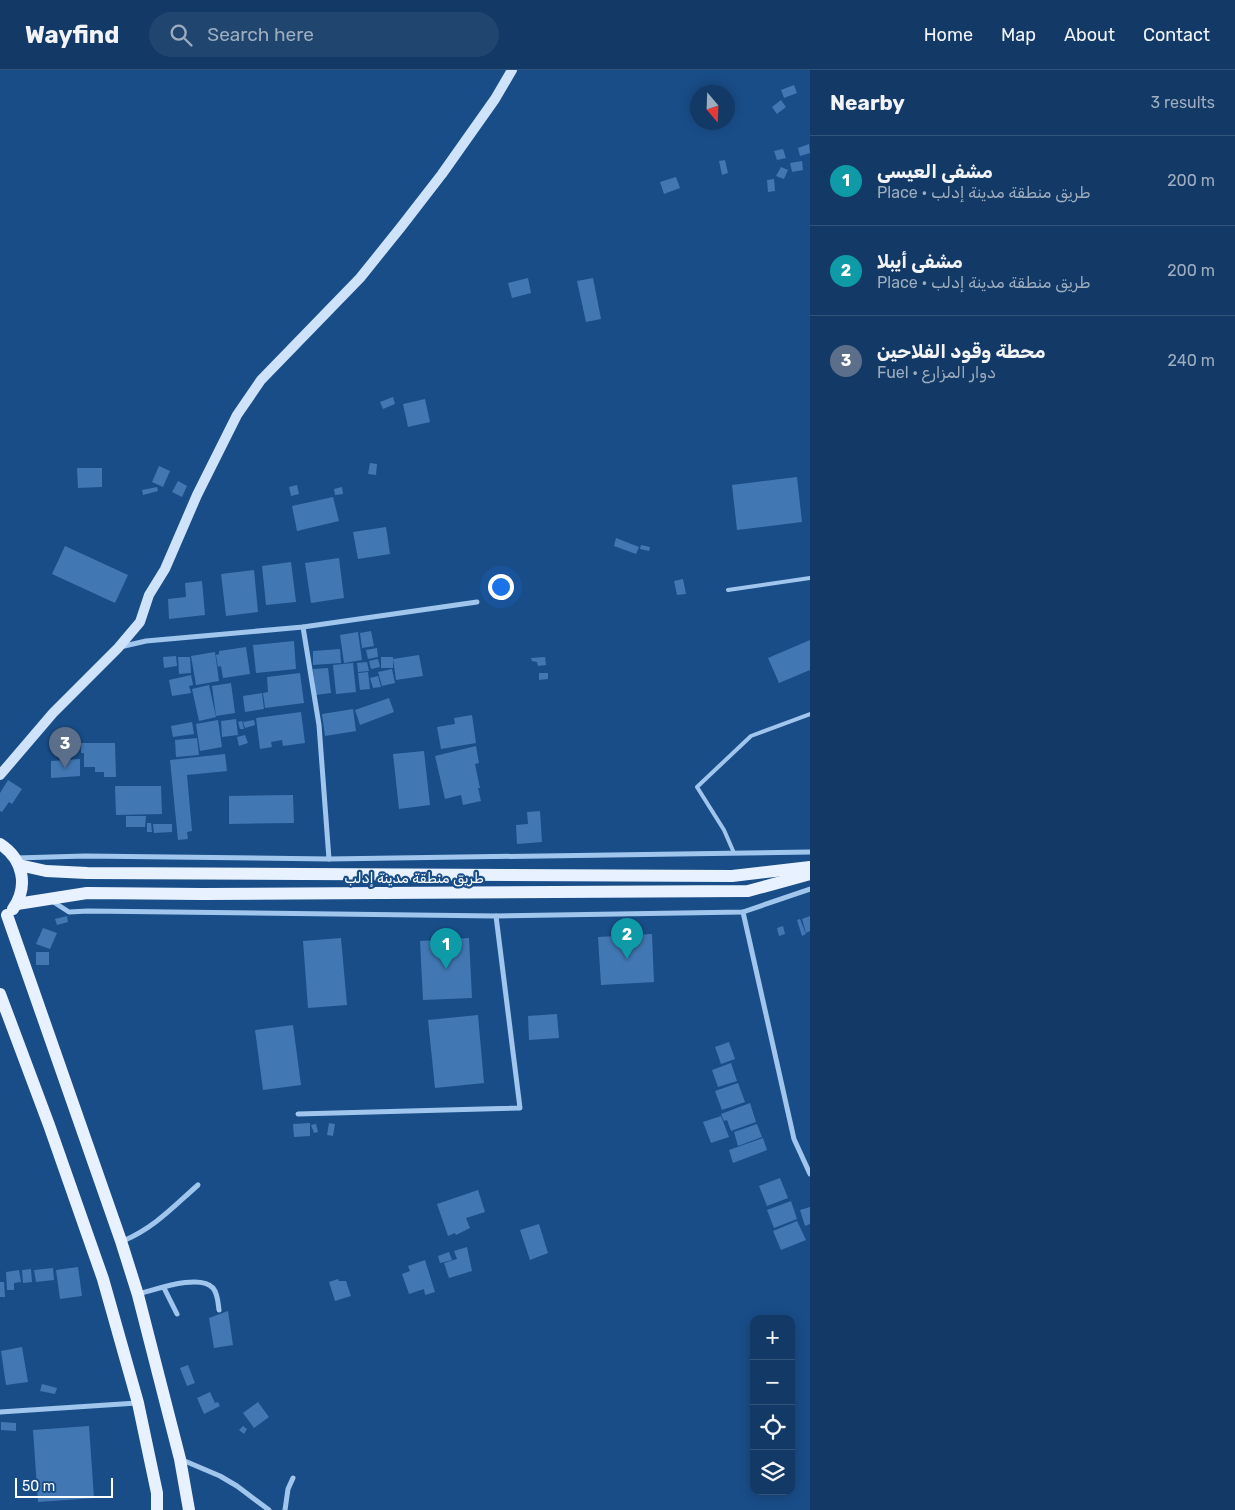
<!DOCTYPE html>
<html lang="en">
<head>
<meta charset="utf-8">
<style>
	body { margin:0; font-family:Rubik,"Noto Sans Arabic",sans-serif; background:#20456f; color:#f1f3f6 }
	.controls { position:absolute; right:15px; bottom:15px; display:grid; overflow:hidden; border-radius:10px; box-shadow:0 2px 12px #0003 }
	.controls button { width:45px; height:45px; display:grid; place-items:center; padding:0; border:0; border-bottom:1px solid #32547a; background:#133a66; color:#f1f3f6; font:25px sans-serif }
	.compass { position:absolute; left:690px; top:15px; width:45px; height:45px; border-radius:50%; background:#133a66; box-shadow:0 2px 12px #0003; rotate:161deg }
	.scale { position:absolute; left:15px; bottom:12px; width:98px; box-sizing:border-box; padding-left:5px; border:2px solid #fff; border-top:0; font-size:14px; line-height:18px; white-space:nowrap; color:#fff; -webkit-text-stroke:4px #194d88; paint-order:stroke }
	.you { position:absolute; left:500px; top:516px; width:18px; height:18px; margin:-12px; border:4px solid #fff; border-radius:50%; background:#1a73e8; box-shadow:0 0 0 8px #1a73e833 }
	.badge { display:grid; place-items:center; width:32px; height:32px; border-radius:50%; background:#e69b98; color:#fff; font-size:16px; font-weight:700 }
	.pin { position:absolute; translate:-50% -41px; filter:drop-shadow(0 1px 2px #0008) }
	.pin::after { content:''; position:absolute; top:26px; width:18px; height:15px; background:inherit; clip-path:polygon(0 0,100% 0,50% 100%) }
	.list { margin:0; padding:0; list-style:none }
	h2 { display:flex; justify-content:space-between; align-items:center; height:65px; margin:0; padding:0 20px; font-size:21px }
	h2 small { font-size:16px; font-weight:400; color:#9dadbf }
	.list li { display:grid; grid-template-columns:32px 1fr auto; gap:15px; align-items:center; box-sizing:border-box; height:90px; padding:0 20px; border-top:1px solid #32547a }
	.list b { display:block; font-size:19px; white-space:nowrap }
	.list p { margin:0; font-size:16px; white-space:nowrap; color:#9dadbf }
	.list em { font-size:16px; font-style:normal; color:#9dadbf }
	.icon { flex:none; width:28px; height:28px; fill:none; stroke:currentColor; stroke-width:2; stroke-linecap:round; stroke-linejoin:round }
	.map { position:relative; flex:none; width:810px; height:1440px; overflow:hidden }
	header { display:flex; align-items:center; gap:30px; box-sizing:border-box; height:70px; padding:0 25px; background:#133a66; border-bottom:1px solid #32547a }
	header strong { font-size:24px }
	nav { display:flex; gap:28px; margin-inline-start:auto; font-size:18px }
	.search { width:350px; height:45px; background:#20456f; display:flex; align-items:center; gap:12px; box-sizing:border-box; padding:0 18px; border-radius:28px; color:#9dadbf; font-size:19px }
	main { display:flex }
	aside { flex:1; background:#133a66 }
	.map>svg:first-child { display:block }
	.building { fill:#4177b2 }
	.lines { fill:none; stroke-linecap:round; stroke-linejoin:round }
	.lane { stroke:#a1c6ed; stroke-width:4 }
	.street { stroke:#a1c6ed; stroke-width:5 }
	.secondary { stroke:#cee2f9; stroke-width:10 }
	.primary { stroke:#e7f1ff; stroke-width:12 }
	.labels { text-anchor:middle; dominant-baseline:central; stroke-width:4.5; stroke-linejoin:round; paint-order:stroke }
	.street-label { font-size:14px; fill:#fff; stroke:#194d88 }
</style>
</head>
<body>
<header>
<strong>Wayfind</strong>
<div class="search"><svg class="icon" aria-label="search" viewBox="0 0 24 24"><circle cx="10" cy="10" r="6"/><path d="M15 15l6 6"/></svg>Search here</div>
<nav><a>Home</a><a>Map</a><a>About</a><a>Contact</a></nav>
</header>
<main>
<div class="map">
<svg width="810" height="1440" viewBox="0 0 810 1440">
	<rect width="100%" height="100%" fill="#194d88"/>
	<g class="building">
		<polygon points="794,15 797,23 784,28 781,20"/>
		<polygon points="781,30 786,37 777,44 772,37"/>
		<polygon points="809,74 810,83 800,86 798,78"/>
		<polygon points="783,79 786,88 777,90 774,81"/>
		<polygon points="725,90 728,103 722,105 719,91"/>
		<polygon points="802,91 803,100 792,102 790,93"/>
		<polygon points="781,97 788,100 784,109 776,106"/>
		<polygon points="676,107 680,118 664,124 660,112"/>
		<polygon points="774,109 775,121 768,122 767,110"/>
		<polygon points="528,208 531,223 512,228 508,213"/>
		<polygon points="593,208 601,249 586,252 577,211"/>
		<polygon points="393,327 395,334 383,339 380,332"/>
		<polygon points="425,329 430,352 408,357 403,334"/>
		<polygon points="370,393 377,394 376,405 368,404"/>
		<polygon points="159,396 170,401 163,417 152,412"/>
		<polygon points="77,398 102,398 102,417 78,418"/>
		<polygon points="797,407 802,452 737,460 732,415"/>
		<polygon points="178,411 187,416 182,427 172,422"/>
		<polygon points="297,415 299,424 291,426 289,417"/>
		<polygon points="157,417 158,421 143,425 142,420"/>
		<polygon points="342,417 343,424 335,425 334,419"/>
		<polygon points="333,427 339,451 297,461 292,436"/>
		<polygon points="386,457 390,484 358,489 353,462"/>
		<polygon points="616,468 639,477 636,484 614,476"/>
		<polygon points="641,475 650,477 649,481 640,479"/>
		<polygon points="65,476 128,505 115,533 52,504"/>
		<polygon points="339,488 344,528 311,533 305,493"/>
		<polygon points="291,492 296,532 266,535 262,496"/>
		<polygon points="254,500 258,542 226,546 221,504"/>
		<polygon points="683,509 686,524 677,525 674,511"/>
		<polygon points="202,511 205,545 169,549 168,529 186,527 185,513"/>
		<polygon points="371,561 374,576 362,578 360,563"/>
		<polygon points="358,562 362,590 344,593 340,565"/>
		<polygon points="810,570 810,600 779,613 768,588"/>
		<polygon points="294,571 296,599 256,603 253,575"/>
		<polygon points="246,577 250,604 223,608 221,596 218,597 216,585 219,584 219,581"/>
		<polygon points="377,578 378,587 368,589 366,580"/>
		<polygon points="340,579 341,593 313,595 313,581"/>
		<polygon points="215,582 219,611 196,615 191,586"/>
		<polygon points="419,585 423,606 396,610 393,589"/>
		<polygon points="176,586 177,596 164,598 163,587"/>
		<polygon points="178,587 190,587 191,603 179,604"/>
		<rect x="381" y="587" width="12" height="11"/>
		<polygon points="545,587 546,595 538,596 537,592 532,591 531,588"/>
		<polygon points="378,589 380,597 371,599 369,591"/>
		<polygon points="367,592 369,601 358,602 357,593"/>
		<polygon points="353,593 356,622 336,624 333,595"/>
		<polygon points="328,598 331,623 316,625 313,599"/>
		<polygon points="392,599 395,613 382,616 378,602"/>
		<polygon points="368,602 370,619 360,620 358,603"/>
		<polygon points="300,603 304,633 265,638 263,623 268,622 267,607"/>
		<polygon points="539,603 548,603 548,609 539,610"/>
		<polygon points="191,605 193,615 189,616 191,623 172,626 169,610"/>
		<polygon points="378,606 381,617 373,618 370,608"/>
		<polygon points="231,613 235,643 216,646 212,616"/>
		<polygon points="209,615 216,647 199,651 192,619"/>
		<polygon points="262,623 264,639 245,642 243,626"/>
		<polygon points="389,628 394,642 360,655 355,640"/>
		<polygon points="353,639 356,661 325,666 322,644"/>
		<polygon points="301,642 305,673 283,676 282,670 271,672 272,677 260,679 256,648"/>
		<polygon points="472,645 476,673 441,679 437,657 455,654 454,648"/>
		<polygon points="236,649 238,665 222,667 221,651"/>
		<polygon points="218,650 222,677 200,681 196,654"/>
		<polygon points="254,650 255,655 245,658 243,652"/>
		<polygon points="242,651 244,659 240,659 238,652"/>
		<polygon points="192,652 194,664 173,667 171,656"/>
		<polygon points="245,665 248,673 239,676 237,667"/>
		<polygon points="197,668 199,685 176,687 175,670"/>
		<polygon points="81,673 115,673 116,707 104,707 104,702 95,702 95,697 84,697 84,683 81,683"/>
		<polygon points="476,676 479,693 475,694 480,718 478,718 481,731 463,735 461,725 445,729 435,686"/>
		<polygon points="424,681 430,735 399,739 393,684"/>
		<polygon points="225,684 227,701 187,705 192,761 187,762 188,769 178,770 170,690"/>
		<polygon points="80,689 80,706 51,708 51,691"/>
		<polygon points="8,710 22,719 12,734 9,732 2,742 0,741 0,723"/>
		<polygon points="115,716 161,716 162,744 116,745"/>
		<polygon points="293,725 294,753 229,754 229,726"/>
		<polygon points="540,741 542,772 517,774 516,755 528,754 527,742"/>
		<polygon points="126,746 146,746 145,757 126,757"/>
		<polygon points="147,753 151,753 152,762 147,762"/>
		<polygon points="153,754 172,754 172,762 154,763"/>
		<polygon points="67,846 68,852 57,855 55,849"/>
		<polygon points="810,846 810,861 806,863 802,849"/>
		<polygon points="800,849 806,864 802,866 797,850"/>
		<polygon points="783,856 785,864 779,866 777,858"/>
		<polygon points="43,858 57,863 50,879 36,874"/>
		<polygon points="652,864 654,912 601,915 598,867"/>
		<polygon points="341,868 347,935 308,938 303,871"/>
		<polygon points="469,868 472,928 423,930 420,871"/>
		<rect x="36" y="882" width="13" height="13"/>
		<polygon points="557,944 559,968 529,970 528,946"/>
		<polygon points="478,945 484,1013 435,1018 428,950"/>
		<polygon points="293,955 301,1015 263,1020 255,960"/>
		<polygon points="729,972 735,989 721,994 715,977"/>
		<polygon points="731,993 737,1011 718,1017 712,1000"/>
		<polygon points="738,1013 745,1032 722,1040 715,1021"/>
		<polygon points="750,1033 756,1052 731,1061 727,1050 724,1051 721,1044"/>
		<polygon points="721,1046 729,1067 711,1073 703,1052"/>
		<polygon points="310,1053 310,1066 294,1067 293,1054"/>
		<polygon points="329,1053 335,1054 333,1066 327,1065"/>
		<polygon points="316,1054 318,1062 314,1063 311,1055"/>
		<polygon points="757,1054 762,1067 738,1076 734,1062"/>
		<polygon points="763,1068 767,1080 733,1093 729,1080"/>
		<polygon points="780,1108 788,1128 767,1136 759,1116"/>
		<polygon points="478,1120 485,1142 466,1148 470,1158 456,1165 455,1163 448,1166 437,1134"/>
		<polygon points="791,1131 797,1149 774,1158 767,1140"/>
		<polygon points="810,1137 810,1154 805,1156 800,1140"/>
		<polygon points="797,1151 806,1170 781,1180 773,1161"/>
		<polygon points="539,1154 548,1183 530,1190 520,1160"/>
		<polygon points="467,1177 472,1201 449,1208 444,1193 457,1189 454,1181"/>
		<polygon points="449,1182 452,1190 440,1193 438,1186"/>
		<polygon points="425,1190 435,1222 425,1225 424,1219 409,1224 402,1204 410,1201 408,1196"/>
		<polygon points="78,1197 82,1226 60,1229 56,1200"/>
		<polygon points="53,1198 54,1210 36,1212 34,1200"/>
		<polygon points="31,1199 32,1212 23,1213 22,1200"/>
		<polygon points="19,1200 21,1212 14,1213 14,1220 7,1220 6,1202"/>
		<polygon points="338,1209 339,1211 346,1211 351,1226 335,1231 329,1212"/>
		<polygon points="0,1212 4,1212 5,1227 0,1227"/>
		<polygon points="228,1241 233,1275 214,1278 209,1248"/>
		<polygon points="22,1277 28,1312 6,1315 1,1281"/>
		<polygon points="188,1295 195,1313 187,1316 180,1298"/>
		<polygon points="42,1314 57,1318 55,1324 40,1321"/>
		<polygon points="210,1322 215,1333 218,1332 220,1336 204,1344 197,1328"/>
		<polygon points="258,1332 269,1347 254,1358 243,1343"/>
		<polygon points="1,1352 16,1353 16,1361 1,1360"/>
		<polygon points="89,1356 94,1428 38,1432 33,1360"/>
		<polygon points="243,1356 247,1359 244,1364 239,1360"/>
	</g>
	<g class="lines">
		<g class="lane">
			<polyline points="728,520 810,508"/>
			<polyline points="734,783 724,760 697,717 751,666 810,644"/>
		</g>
		<g class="street">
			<polyline points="303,557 319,655 329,789"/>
			<polyline points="120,577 146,571 303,557 477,532"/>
			<polyline points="16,788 85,786 329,789 810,782"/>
			<polyline points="52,831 69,842 88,841 496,846 743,842 810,819"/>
			<polyline points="743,842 794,1069 810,1104"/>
			<polyline points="298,1044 520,1038 496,846"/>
			<path d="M123,1171c31,-13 50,-34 75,-56"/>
			<polyline points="164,1218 177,1244"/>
			<path d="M138,1224c17,-4 62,-21 75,-6 5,6 5,15 6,22"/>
			<polyline points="0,1342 137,1333"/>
			<polyline points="180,1389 220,1406 237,1416 269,1440"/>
			<polyline points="285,1440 288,1419 293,1408"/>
		</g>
		<polyline class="secondary" points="0,705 53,643 118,578 140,552 149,525 165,499 197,425 237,345 261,310 360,208 401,157 442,104 495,29 512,0"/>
		<g class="primary">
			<path d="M0,774c23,15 29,42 13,65"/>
			<polyline points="19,795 46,801 87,803 732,806 810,797"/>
			<polyline points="17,834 87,823 202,824 748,821 810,804"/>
			<polyline points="7,845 121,1171 138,1225 180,1389 189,1440"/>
			<polyline points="0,924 49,1055 103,1209 138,1333 157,1423 157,1440"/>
		</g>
	</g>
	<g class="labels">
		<g class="street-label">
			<text x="414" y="808">طريق منطقة مدينة إدلب</text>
		</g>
	</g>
</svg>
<div class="controls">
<button>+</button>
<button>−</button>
<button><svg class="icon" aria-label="locate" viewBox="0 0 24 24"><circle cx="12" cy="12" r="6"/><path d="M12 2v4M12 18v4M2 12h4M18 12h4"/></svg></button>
<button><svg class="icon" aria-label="layers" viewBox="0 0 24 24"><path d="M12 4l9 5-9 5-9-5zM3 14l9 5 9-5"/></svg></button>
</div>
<svg class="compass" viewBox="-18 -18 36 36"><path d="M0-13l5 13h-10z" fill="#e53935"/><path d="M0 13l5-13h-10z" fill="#9dadbf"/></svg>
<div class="scale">50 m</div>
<div class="you"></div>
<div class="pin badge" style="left:446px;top:899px;background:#0f9aa8">1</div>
<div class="pin badge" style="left:627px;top:889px;background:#0f9aa8">2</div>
<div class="pin badge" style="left:65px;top:698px;background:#5c6f8a">3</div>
</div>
<aside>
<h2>Nearby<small>3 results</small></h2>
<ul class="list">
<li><span class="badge" style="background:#0f9aa8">1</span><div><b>مشفى العيسى</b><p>Place · طريق منطقة مدينة إدلب</p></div><em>200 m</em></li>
<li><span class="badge" style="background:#0f9aa8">2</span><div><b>مشفى أيبلا</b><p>Place · طريق منطقة مدينة إدلب</p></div><em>200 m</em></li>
<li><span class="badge" style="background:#5c6f8a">3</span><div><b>محطة وقود الفلاحين</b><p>Fuel · دوار المزارع</p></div><em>240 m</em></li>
</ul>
</aside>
</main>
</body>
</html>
